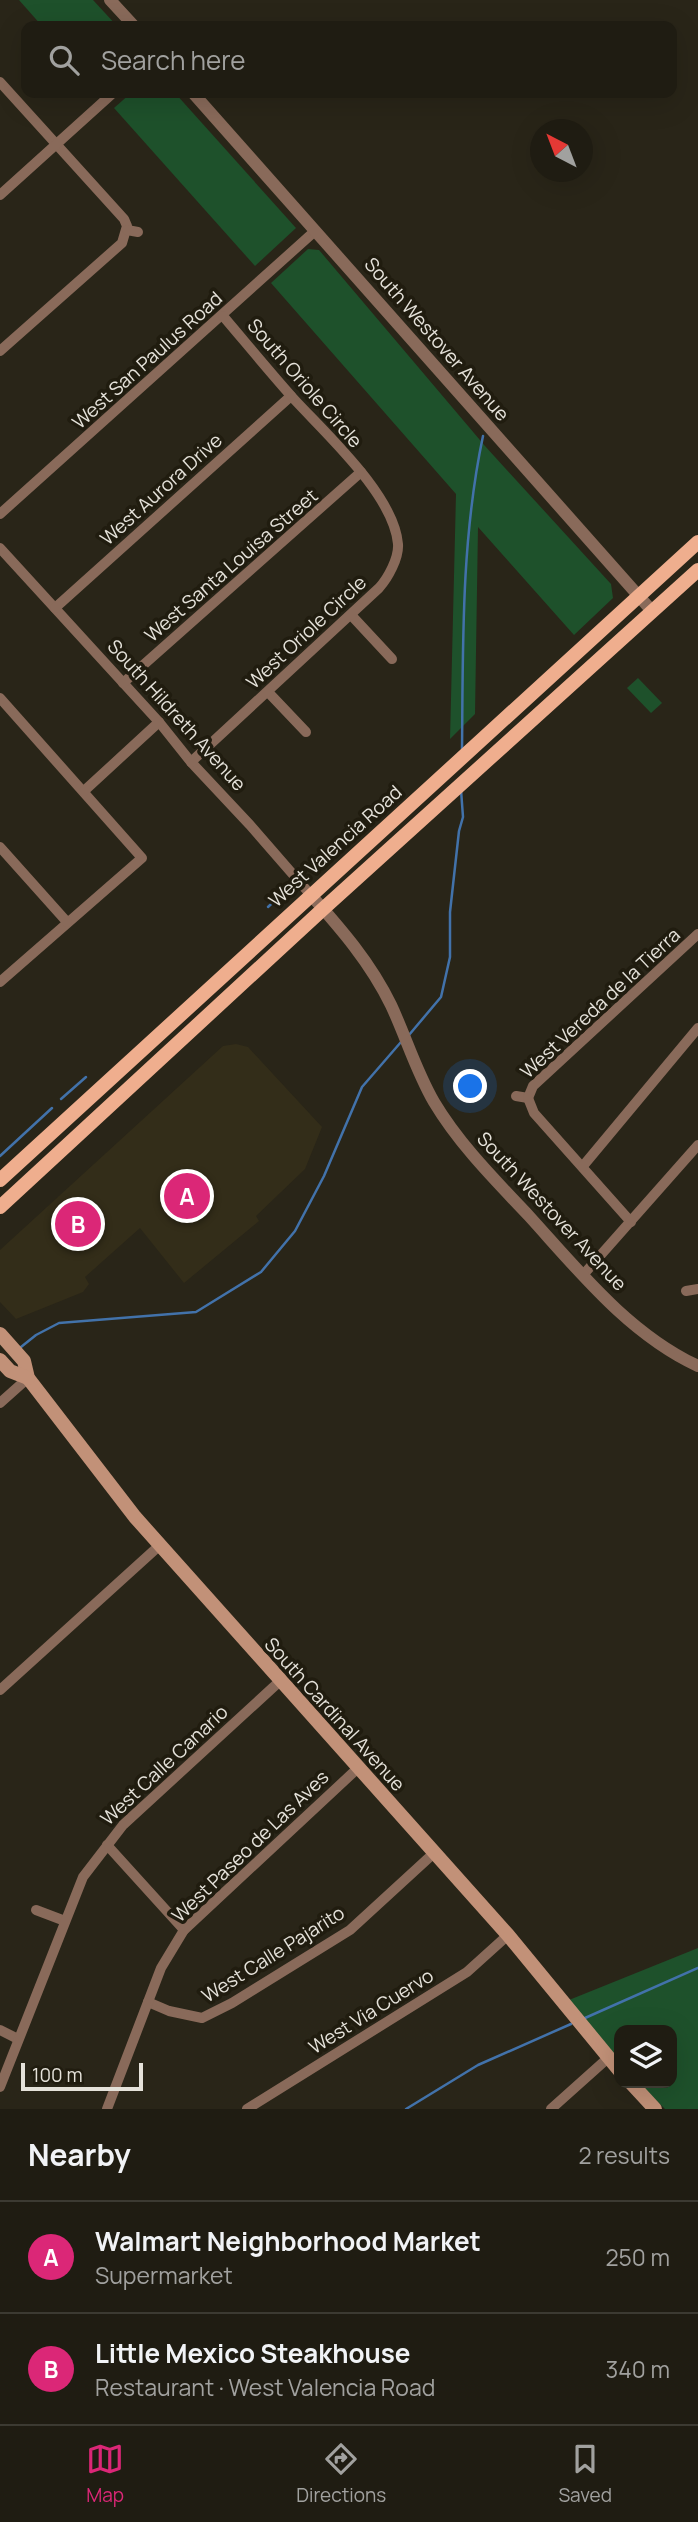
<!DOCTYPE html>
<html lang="en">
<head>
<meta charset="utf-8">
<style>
	body { margin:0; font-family:Manrope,sans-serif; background:#27251b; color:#f1f3f6 }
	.controls { position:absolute; right:21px; bottom:21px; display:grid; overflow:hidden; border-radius:14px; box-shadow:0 7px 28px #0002 }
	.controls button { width:63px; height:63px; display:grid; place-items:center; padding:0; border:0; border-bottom:2px solid #3c3a32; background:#1f1c12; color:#f1f3f6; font:35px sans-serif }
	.compass { position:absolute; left:530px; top:119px; width:63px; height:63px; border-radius:50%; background:#1f1c12; box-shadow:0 7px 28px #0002; rotate:318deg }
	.scale { position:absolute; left:21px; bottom:18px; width:122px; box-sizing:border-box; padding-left:7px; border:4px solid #e5e2da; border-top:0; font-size:19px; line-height:24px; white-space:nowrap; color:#e5e2da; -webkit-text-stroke:5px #201c0f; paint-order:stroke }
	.you { position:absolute; left:471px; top:1087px; width:24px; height:24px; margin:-18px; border:5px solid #fff; border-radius:50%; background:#1a73e8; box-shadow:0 0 0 10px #1a73e833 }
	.badge { display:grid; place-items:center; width:46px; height:46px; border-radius:50%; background:#db2777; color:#fff; font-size:23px; font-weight:700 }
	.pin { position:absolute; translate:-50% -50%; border:4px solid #fff; box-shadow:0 2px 7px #0006 }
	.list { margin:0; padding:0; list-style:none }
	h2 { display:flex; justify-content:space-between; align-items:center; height:91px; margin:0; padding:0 28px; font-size:30px }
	h2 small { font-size:23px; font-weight:400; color:#a1a19f }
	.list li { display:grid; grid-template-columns:46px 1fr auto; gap:21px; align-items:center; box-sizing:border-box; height:112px; padding:0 28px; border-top:2px solid #3c3a32 }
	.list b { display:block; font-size:26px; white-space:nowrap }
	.list p { margin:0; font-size:23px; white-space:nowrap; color:#a1a19f }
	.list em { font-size:23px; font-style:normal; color:#a1a19f }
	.icon { flex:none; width:38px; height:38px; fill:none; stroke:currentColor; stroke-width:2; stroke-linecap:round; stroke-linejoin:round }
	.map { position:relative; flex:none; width:698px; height:2109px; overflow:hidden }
	.search { position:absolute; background:#1f1c12; box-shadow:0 7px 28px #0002; left:21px; right:21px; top:21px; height:77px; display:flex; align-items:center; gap:18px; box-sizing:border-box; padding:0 24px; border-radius:14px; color:#a1a19f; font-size:26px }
	.sheet { height:315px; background:#1f1c12 }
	nav { display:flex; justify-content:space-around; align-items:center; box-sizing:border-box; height:98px; border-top:2px solid #3c3a32; background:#1f1c12; font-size:19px; color:#a1a19f }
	nav a { display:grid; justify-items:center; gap:4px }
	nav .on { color:#db2777 }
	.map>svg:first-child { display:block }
	.built { fill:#332d19 }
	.green { fill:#1e512b }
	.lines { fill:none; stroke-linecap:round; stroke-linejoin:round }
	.stream { stroke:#4272aa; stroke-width:2.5 }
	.minor { stroke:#896a5a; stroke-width:10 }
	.tertiary { stroke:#896a5a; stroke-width:12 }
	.secondary { stroke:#c29178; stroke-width:14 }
	.primary { stroke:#efae8e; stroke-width:14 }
	.labels { text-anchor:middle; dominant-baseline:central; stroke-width:7; stroke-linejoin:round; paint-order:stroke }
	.street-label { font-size:19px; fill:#e5e2da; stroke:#201c0f }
</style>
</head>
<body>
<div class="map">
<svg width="698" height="2109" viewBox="0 0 698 2109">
	<rect width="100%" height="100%" fill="#292518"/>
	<polygon class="built" points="236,1044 248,1047 322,1127 305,1169 256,1216 259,1221 184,1283 140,1228 85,1277 89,1284 83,1292 16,1319 0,1302 0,1250 223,1046"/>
	<g class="green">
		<polygon points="19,0 93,0 117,26 42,26"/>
		<polygon points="131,93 175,93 296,228 255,266 114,108"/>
		<polygon points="308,249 319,250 485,446 611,584 613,598 574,635 478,527 475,714 450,739 456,494 271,283"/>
		<polygon points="638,678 662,703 651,713 627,688"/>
		<polygon points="698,1948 698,2109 665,2109 639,2083 672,2083 672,2030 619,2030 619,2061 569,2000"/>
	</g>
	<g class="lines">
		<g class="stream">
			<path d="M462,752c1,-106 -1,-212 21,-316"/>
			<polyline points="268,907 286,890 291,889"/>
			<polyline points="409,1035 441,997 450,957 450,912 459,831 463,817 461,790"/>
			<polyline points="61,1099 86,1077"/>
			<polyline points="0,1156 52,1108"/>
			<polyline points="21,1347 36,1335 59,1323 196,1312 261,1272 295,1231 324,1176 362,1087 401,1042"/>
			<polyline points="585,2018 698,1968"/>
			<polyline points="406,2109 478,2065 571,2024"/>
		</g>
		<g class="minor">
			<polyline points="0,82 124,219 127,226 122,243 0,351"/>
			<polyline points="0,195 113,93"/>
			<polyline points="127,230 138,232"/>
			<polyline points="0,514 315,231"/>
			<polyline points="0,548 159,722 191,762 250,825 310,894"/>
			<polyline points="55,608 291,396"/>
			<polyline points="352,616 392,659"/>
			<polyline points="123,683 361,472"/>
			<polyline points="268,692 306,732"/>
			<polyline points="0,698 142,858 0,982"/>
			<path d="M191,762l188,-174c9,-10 20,-30 19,-44 -4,-49 -73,-111 -105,-146 -24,-27 -47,-55 -70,-82"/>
			<polyline points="84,791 159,722"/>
			<polyline points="0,847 67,922"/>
			<polyline points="516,1096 528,1098"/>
			<polyline points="528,1098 533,1086 698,934"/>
			<polyline points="528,1098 534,1113 631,1222"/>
			<polyline points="583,1166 698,1028"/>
			<polyline points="583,1275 698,1145"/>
			<polyline points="686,1291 698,1289"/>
			<polyline points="0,1403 28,1378"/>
			<polyline points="0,1690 160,1545"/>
			<polyline points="107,1845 184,1930"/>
			<polyline points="36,1910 65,1921"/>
			<polyline points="148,2002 169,2011 202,2018 232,2003 350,1930 434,1853"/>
			<polyline points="0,2030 18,2039"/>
			<polyline points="0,2087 83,1877 123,1825 280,1681"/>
			<polyline points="107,2109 161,1968 184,1930 358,1768"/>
			<polyline points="247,2109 467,1972 508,1935"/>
			<polyline points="551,2109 608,2058"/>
		</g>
		<g class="tertiary">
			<polyline points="110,0 134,26"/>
			<polyline points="193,93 652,611"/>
			<path d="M310,894c31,35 60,68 81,111 15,32 25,66 43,97 25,42 61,78 95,114 50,55 100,118 169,150"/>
		</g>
		<g class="secondary">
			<polyline points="0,1334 24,1361 28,1378 135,1517 508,1935 619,2070"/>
			<polyline points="0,1360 10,1371 28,1378"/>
			<polyline points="631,2083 655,2109"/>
		</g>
		<g class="primary">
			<polyline points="0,1180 698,542"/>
			<polyline points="0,1207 323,909 698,570"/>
		</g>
	</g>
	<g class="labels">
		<g class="street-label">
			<text transform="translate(437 339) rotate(49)">South Westover Avenue</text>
			<text transform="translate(147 360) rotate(-42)">West San Paulus Road</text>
			<text transform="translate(305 383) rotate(49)">South Oriole Circle</text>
			<text transform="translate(161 489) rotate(-42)">West Aurora Drive</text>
			<text transform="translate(231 565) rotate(-41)">West Santa Louisa Street</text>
			<text transform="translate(306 632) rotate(-43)">West Oriole Circle</text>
			<text transform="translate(177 715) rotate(48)">South Hildreth Avenue</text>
			<text transform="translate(335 846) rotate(-42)">West Valencia Road</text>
			<text transform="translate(600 1003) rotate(-43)">West Vereda de la Tierra</text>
			<text transform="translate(552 1211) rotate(47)">South Westover Avenue</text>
			<text transform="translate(335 1714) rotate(48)">South Cardinal Avenue</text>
			<text transform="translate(164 1765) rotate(-43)">West Calle Canario</text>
			<text transform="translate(250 1846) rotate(-44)">West Paseo de Las Aves</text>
			<text transform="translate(273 1954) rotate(-32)">West Calle Pajarito</text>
			<text transform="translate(371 2011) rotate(-32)">West Via Cuervo</text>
		</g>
	</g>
</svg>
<div class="controls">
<button><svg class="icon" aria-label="layers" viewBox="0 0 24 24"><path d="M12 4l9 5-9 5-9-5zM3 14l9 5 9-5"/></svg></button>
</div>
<svg class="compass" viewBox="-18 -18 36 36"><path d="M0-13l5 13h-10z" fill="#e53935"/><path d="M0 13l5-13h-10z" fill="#a1a19f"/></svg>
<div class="scale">100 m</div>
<div class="you"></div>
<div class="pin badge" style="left:187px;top:1196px">A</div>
<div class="pin badge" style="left:78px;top:1224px">B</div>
<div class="search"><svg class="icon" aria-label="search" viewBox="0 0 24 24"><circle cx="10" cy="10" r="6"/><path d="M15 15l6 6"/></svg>Search here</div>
</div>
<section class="sheet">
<h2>Nearby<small>2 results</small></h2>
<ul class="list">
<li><span class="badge">A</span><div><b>Walmart Neighborhood Market</b><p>Supermarket</p></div><em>250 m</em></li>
<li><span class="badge">B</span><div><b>Little Mexico Steakhouse</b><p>Restaurant · West Valencia Road</p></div><em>340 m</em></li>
</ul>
</section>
<nav>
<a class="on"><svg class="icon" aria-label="map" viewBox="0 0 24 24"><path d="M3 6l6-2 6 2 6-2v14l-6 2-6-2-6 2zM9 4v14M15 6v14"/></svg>Map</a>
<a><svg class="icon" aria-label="directions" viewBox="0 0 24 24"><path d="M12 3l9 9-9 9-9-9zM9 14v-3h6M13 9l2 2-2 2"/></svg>Directions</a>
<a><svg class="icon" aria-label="saved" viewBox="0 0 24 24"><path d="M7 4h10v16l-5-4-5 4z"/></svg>Saved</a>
</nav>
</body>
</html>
